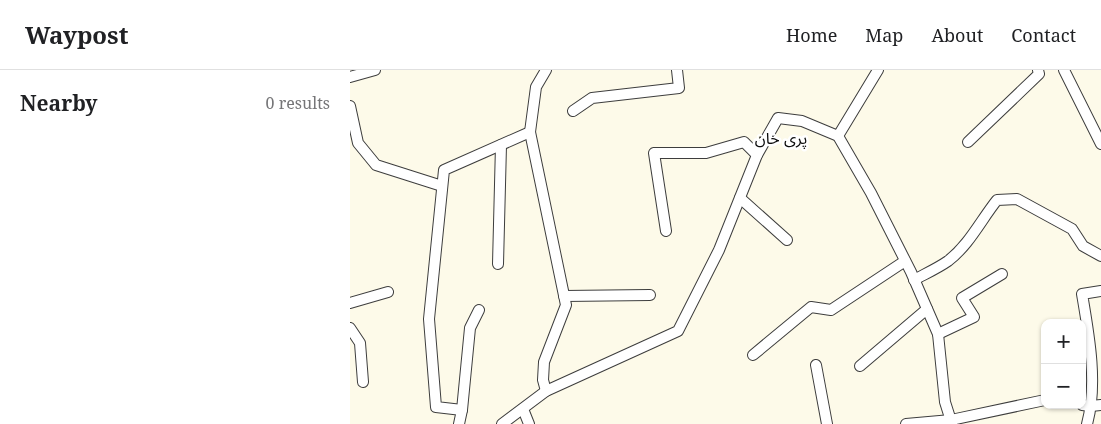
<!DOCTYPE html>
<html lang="en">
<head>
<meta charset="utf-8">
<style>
	body { margin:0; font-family:"Noto Serif","Noto Sans Arabic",serif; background:#f6f6f6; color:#202124 }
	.controls { position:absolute; right:15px; bottom:15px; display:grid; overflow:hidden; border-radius:10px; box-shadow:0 1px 4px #0004 }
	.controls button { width:45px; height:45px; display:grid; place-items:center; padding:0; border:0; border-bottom:1px solid #e0e0e0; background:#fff; color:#202124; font:25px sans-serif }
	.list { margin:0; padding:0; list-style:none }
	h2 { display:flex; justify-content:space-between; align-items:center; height:65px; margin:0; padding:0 20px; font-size:21px }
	h2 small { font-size:16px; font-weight:400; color:#757577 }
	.map { position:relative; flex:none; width:751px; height:354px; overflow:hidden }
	header { display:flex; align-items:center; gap:30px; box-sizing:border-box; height:70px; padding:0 25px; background:#fff; border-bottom:1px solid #e0e0e0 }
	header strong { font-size:24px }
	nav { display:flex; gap:28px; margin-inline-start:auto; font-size:18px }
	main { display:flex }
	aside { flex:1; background:#fff }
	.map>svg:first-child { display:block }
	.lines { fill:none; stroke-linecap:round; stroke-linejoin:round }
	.street-casing { stroke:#3d3d3d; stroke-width:12 }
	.street { stroke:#fff; stroke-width:10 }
	.labels { text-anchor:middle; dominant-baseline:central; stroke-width:5; stroke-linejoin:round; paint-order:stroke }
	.quarter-label { font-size:16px; fill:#0a0a0a; stroke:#fff }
</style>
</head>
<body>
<header>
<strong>Waypost</strong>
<nav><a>Home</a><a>Map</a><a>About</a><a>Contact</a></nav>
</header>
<main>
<aside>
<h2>Nearby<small>0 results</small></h2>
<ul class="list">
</ul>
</aside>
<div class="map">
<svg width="751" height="354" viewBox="0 0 751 354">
	<rect width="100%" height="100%" fill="#fdfae9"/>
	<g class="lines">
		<g class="street-casing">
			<g id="street">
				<polyline points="196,0 186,17 180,62 216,235 194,292 193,310 196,321"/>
				<polyline points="714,0 751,74"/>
				<polyline points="0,7 25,0"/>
				<polyline points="0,36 8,73 26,95 92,116"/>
				<polyline points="223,41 242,28 329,18 327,0"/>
				<polyline points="488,66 528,0"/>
				<polyline points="618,72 689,4 688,0"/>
				<polyline points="390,128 437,170"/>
				<polyline points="316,161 304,83 356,83 394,72 407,85"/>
				<polyline points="148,194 151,75"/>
				<path d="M564,210c11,-6 24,-12 34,-19 21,-16 33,-41 49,-61l20,-1 55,30 11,17 18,10"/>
				<polyline points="214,226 300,225"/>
				<polyline points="0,233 38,222"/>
				<polyline points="0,258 10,273 13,312"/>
				<polyline points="588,264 624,247 612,228 652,204"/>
				<polyline points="403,285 461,237 481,240 555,191"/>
				<polyline points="466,295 477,354"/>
				<polyline points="510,296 577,239"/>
				<polyline points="732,335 741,336 751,335"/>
				<polyline points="173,339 179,354"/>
				<polyline points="112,340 86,337 79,249 94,100 180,62"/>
				<polyline points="109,354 112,340 120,258 129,240"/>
				<polyline points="152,354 196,321 328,261 369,180 407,85 428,48 452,51 488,66 521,123 561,202 588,264 595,332 602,354"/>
				<polyline points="556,354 601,350 695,330"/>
				<path d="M737,354c11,-40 2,-89 -5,-130l19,-3"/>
			</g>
		</g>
		<use href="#street" class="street"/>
	</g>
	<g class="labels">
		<g class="quarter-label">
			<text x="431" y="68">پری خان</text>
		</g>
	</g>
</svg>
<div class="controls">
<button>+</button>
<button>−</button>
</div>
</div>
</main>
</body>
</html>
